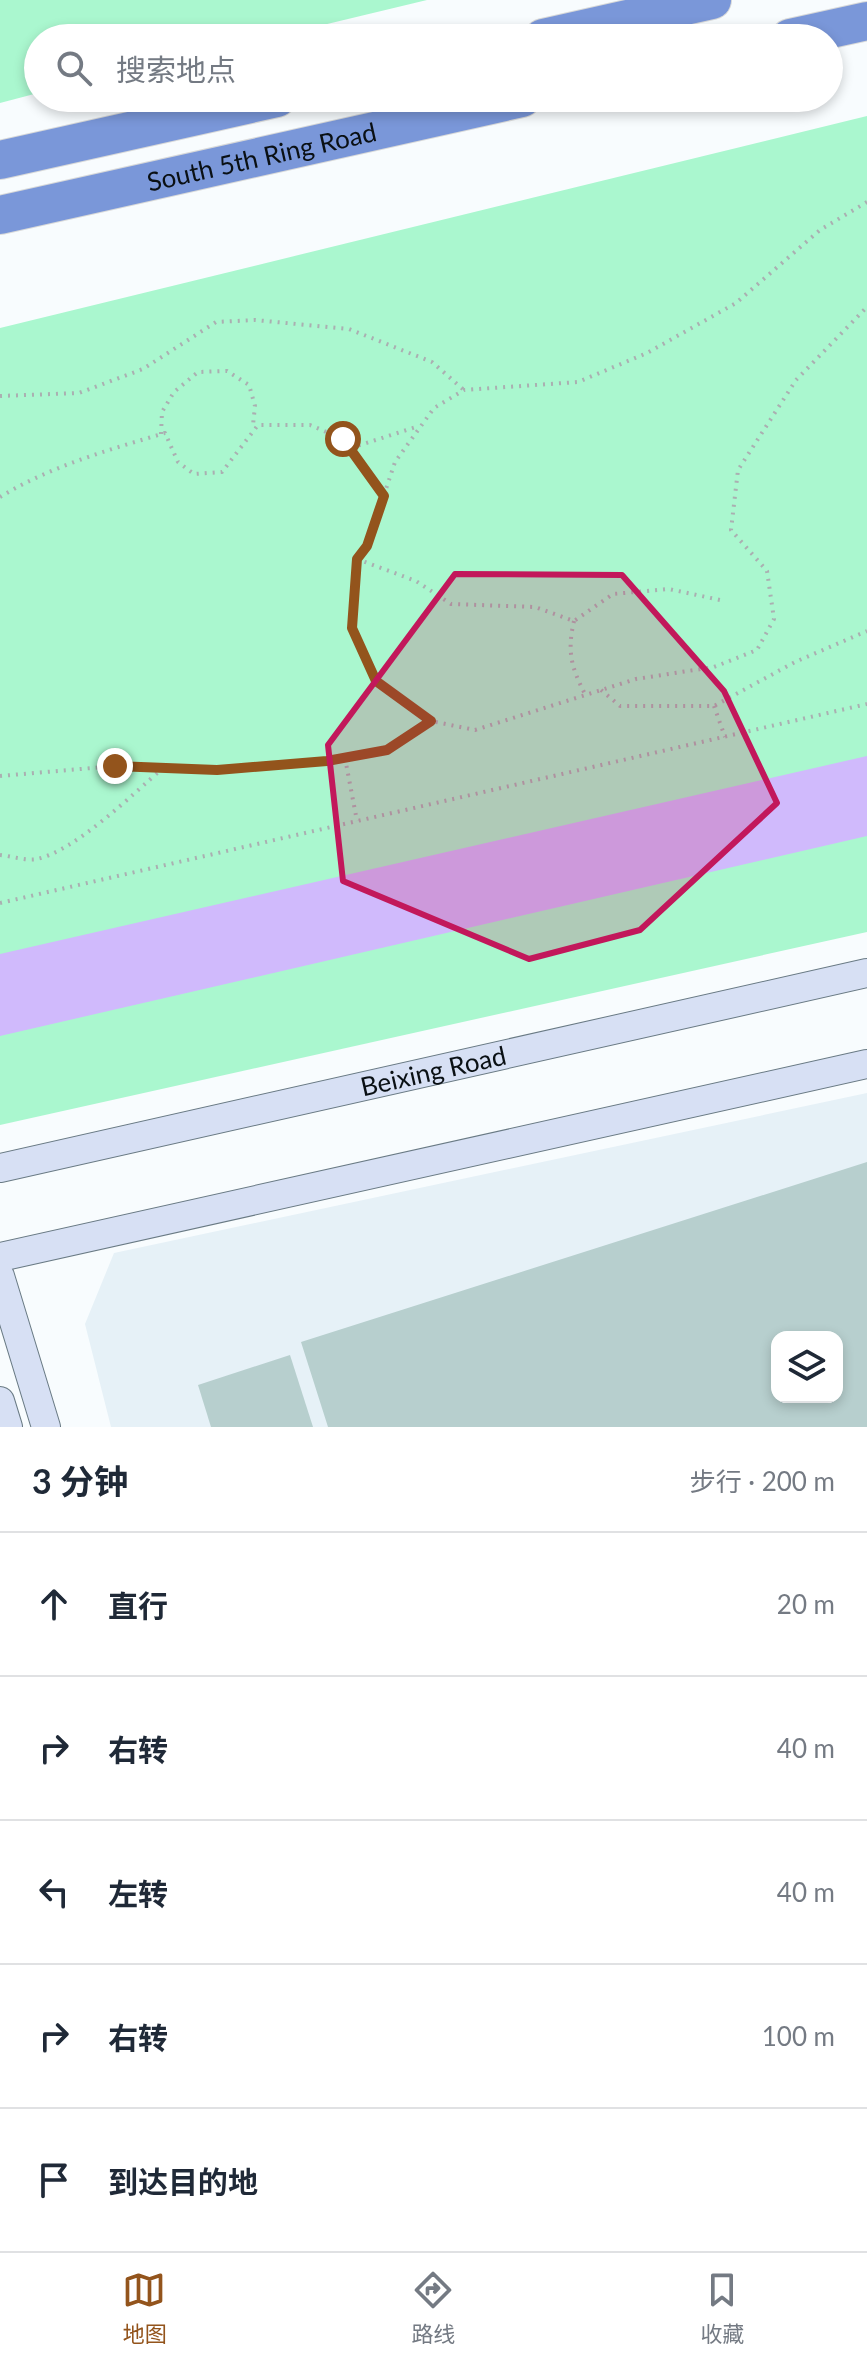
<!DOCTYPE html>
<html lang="zh">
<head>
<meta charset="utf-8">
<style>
	body { margin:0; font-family:Lato,"Noto Sans SC",sans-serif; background:#f2f2f3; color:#1f2937 }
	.controls { position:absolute; right:24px; bottom:24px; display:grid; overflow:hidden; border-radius:16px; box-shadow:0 4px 12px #0003 }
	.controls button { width:72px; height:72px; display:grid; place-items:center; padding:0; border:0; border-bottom:2px solid #e0e1e3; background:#fff; color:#1f2937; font:40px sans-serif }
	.stop { position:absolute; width:24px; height:24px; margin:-18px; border:6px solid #93541c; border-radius:50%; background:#fff }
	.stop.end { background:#93541c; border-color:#fff; box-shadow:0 2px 8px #0008 }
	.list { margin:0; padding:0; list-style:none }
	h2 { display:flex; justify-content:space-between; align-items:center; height:104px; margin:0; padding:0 32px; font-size:34px }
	h2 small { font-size:26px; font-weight:400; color:#747a83 }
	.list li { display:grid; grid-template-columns:52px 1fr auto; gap:24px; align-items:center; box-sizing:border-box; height:144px; padding:0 32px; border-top:2px solid #e0e1e3 }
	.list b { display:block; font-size:30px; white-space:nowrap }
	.list em { font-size:26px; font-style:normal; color:#747a83 }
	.icon { flex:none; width:44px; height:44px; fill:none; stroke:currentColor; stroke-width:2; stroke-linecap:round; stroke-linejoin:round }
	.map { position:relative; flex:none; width:867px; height:1427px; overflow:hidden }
	.search { position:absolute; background:#fff; box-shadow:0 4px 12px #0003; left:24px; right:24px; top:24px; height:88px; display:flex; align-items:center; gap:20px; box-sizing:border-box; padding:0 28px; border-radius:44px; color:#747a83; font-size:30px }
	.sheet { height:824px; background:#fff }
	nav { display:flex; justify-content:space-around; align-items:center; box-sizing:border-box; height:112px; border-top:2px solid #e0e1e3; background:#fff; font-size:22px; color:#747a83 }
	nav a { display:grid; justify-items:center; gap:4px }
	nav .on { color:#93541c }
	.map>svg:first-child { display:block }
	.built { fill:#e6f1f7; fill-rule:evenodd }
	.green { fill:#aaf7cf }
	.water { fill:#d0bafc }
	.building { fill:#b7cfce; fill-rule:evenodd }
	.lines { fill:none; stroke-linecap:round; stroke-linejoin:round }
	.secondary-casing { stroke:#697a84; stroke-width:30 }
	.highway-casing { stroke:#d8d9d9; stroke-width:40 }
	.path { stroke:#aaafb1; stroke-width:4; stroke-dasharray:2 6; stroke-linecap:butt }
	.secondary { stroke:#d7e0f4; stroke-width:28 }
	.highway { stroke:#7a97d9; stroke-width:38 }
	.route { stroke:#93541c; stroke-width:10 }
	.marked { fill:#c2185b; fill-opacity:0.2; stroke:#c2185b; stroke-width:6; stroke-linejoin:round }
	.labels { text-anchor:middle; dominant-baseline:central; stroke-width:7; stroke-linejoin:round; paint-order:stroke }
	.street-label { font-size:26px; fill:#0a1014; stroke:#fff }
</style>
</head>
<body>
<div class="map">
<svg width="867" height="1427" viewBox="0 0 867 1427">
	<rect width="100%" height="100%" fill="#f8fcfe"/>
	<path class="built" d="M867,1093v334h-756l-26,-103 29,-71zM777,1337h60v60h-60z"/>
	<g class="green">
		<polygon points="0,0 427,0 269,38 38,38 38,93 0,103"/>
		<polygon points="867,116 867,932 0,1125 0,328"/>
	</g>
	<polygon class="water" points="867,756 867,836 0,1036 0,954"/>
	<g class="building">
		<path d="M867,1162v265h-539l-27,-85zM777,1337h60v60h-60z"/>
		<polygon points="290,1355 313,1427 211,1427 198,1385"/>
	</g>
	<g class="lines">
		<g class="secondary-casing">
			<g id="secondary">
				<path id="s1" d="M0,1168l867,-195"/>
				<polyline points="0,1257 867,1064"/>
				<polyline points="0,1276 46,1427"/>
				<polyline points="0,1401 8,1427"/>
			</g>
		</g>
		<g class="highway-casing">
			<g id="highway">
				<polyline points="543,38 712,0"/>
				<polyline points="790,38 867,21"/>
				<polyline points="0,160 277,98"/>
				<path id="s2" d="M0,215l522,-117"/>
			</g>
		</g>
		<g class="path">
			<polyline points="867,202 820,230 736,303 647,353 578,382 464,390 434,408 395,462 367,546 357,559 352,628 376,681 431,721 475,730 636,679 714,667 757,650 774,619 767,571 731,530 738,470 796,380 867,307"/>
			<polyline points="0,396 79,393 143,369 216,322 255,320 349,329 432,362 464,390"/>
			<polyline points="161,434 162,412 174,392 198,372 227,371 249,385 255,406 253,425"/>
			<polyline points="351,448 419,426"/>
			<path d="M0,497c51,-31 108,-47 165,-64l13,29 16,12 28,-2 36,-47h52l33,14 41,57"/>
			<polyline points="357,559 416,581 451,604 535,607 574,621 613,594 669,589 720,600"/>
			<path d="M574,621c-7,30 -3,46 11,73"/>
			<polyline points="601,690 620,706 714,706 795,662 867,631"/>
			<polyline points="714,706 725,737"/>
			<polyline points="345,758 357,821"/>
			<polyline points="0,776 115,766 217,770 327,761 387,750 431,721"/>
			<path d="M0,855c11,1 26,6 37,4 38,-8 96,-65 126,-91"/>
			<polyline points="0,903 867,704"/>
		</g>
		<use href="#secondary" class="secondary"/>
		<use href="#highway" class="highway"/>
	</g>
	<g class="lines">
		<polyline class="route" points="115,766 217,770 327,761 387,750 431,721 376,681 352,628 357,559 367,546 384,496 343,439"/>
	</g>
	<path class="marked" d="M455,574l167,1 102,116 53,112 -137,127 -111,29 -186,-78 -15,-136z"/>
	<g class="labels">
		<g class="street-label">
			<text stroke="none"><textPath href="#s2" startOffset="268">South 5th Ring Road</textPath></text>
			<text stroke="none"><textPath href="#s1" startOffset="444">Beixing Road</textPath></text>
		</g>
	</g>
</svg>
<div class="controls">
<button><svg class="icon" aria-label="layers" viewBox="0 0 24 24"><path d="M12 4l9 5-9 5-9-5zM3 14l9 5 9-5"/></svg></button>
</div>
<div class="stop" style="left:343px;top:439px"></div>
<div class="stop end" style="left:115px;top:766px"></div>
<div class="search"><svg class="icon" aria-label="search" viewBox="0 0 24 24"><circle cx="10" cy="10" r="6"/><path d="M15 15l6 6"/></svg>搜索地点</div>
</div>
<section class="sheet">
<h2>3 分钟<small>步行 · 200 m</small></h2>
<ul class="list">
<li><svg class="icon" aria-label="ahead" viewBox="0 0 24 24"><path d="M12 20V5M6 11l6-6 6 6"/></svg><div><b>直行</b></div><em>20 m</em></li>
<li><svg class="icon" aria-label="right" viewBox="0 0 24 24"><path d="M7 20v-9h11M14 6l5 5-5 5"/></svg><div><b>右转</b></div><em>40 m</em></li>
<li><svg class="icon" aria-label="left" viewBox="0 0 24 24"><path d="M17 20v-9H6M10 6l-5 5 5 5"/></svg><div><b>左转</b></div><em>40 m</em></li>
<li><svg class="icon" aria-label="right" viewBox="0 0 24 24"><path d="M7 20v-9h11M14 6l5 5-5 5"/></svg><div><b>右转</b></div><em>100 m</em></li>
<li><svg class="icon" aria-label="arrive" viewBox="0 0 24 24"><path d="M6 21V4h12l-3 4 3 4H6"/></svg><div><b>到达目的地</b></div></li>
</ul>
</section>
<nav>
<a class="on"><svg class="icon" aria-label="map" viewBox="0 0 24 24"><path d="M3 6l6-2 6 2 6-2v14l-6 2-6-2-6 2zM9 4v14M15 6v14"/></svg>地图</a>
<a><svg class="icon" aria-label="directions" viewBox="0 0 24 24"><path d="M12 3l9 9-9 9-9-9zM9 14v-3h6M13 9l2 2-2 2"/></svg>路线</a>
<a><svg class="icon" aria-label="saved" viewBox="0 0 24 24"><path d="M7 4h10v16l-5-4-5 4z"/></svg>收藏</a>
</nav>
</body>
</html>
